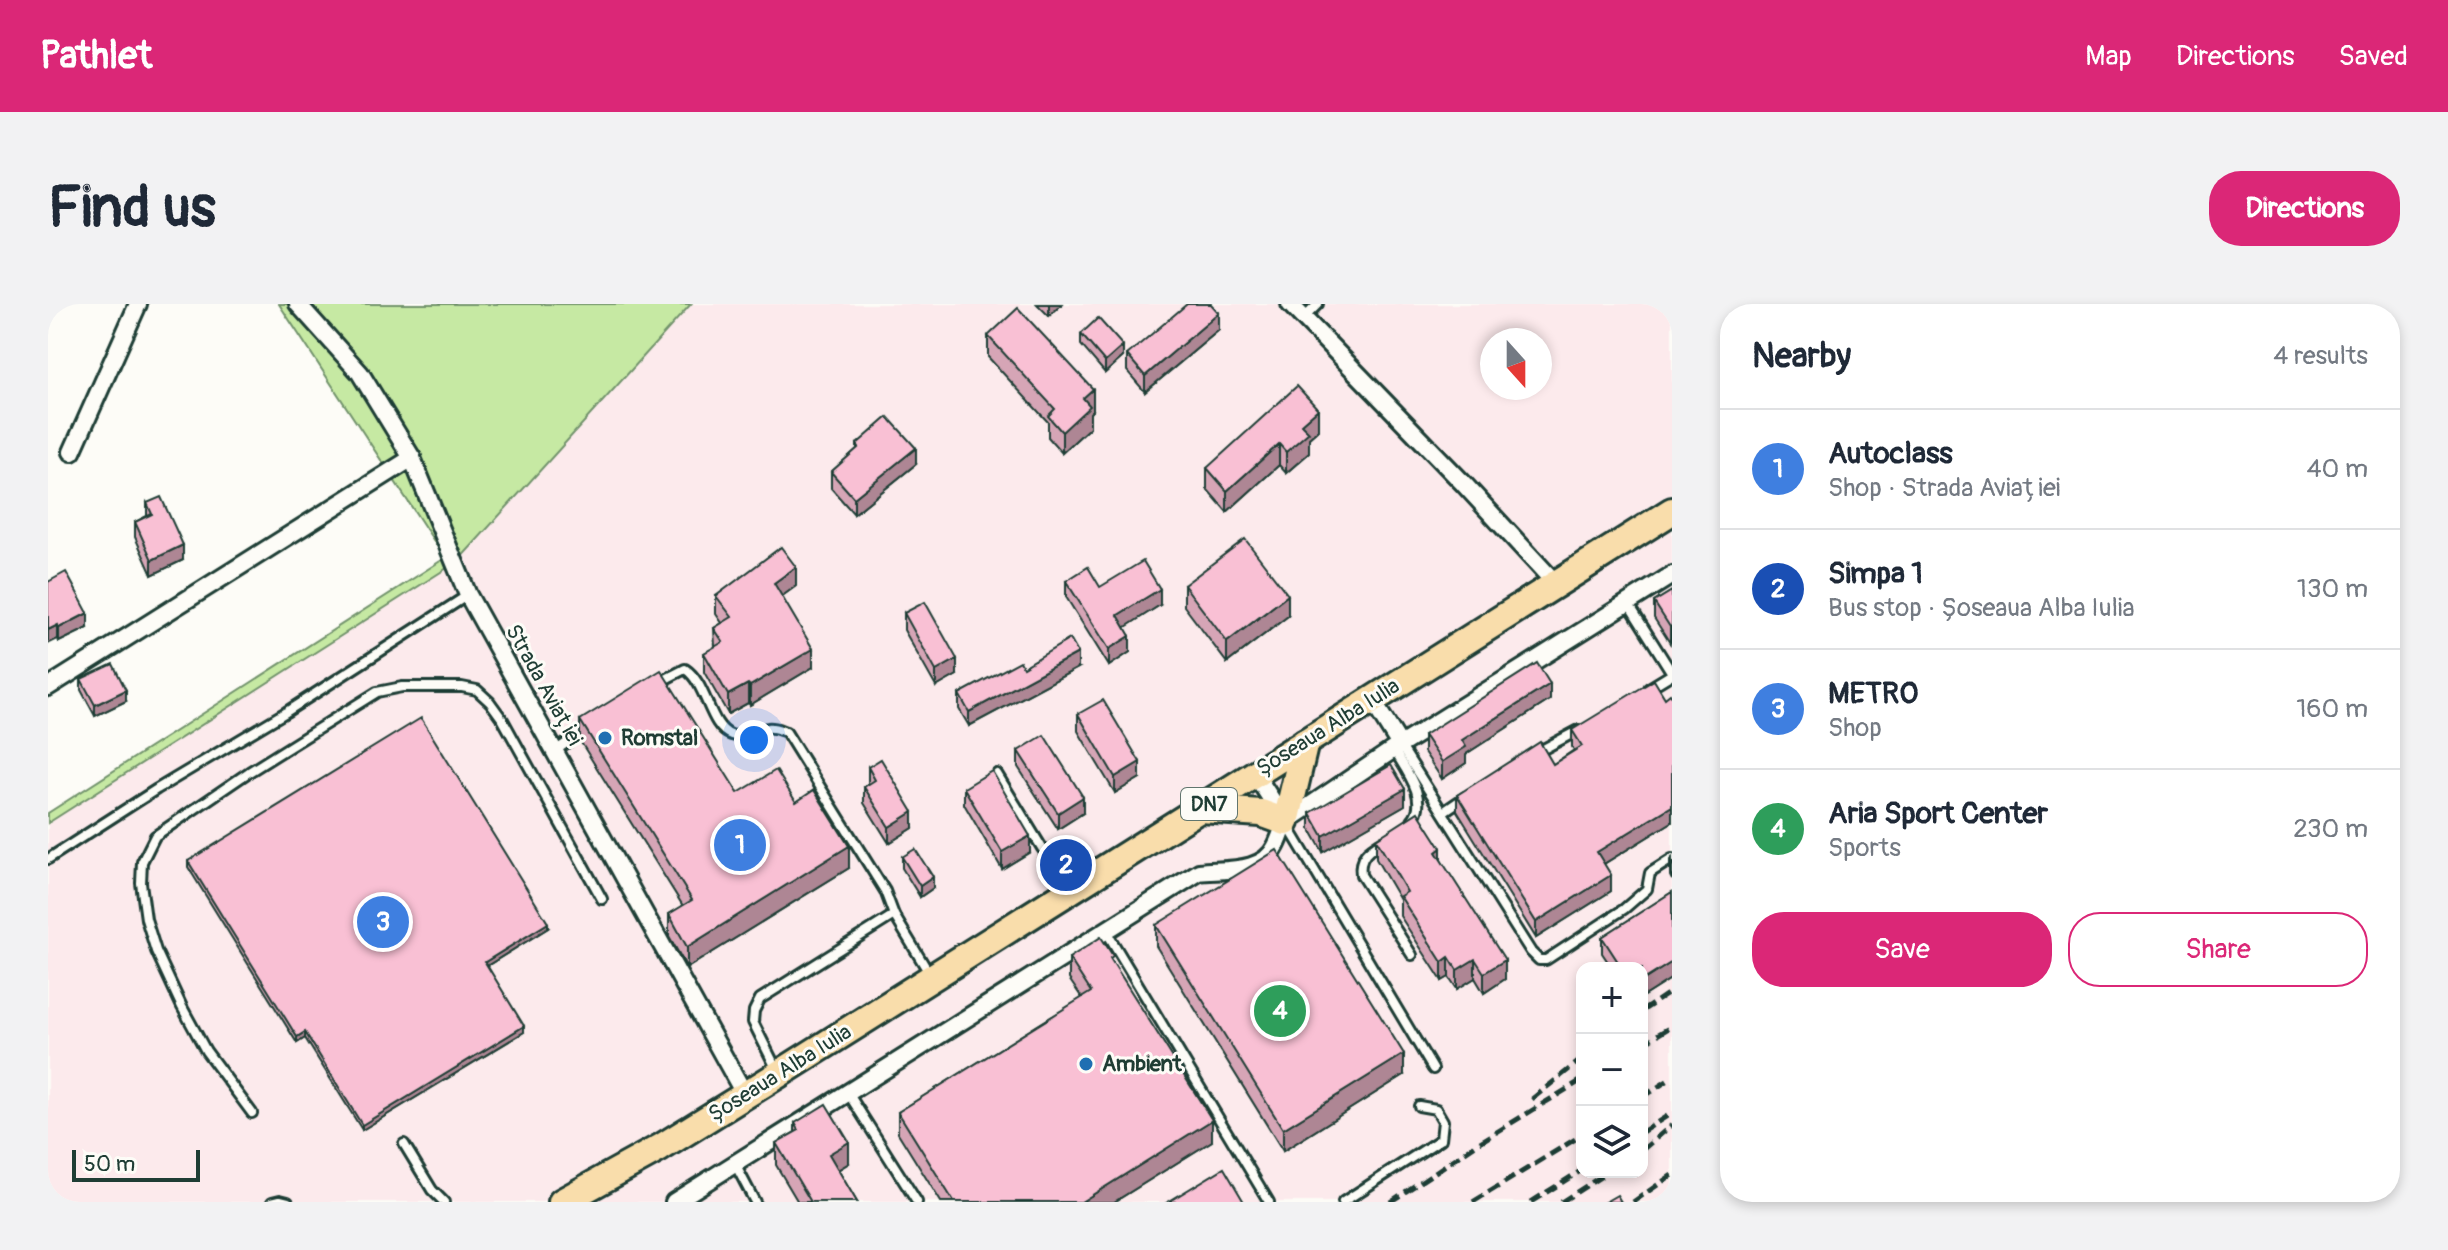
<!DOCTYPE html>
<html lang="en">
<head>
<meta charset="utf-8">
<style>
	body { margin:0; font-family:Pangolin,sans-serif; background:#f2f2f3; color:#1f2937 }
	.controls { position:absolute; right:24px; bottom:24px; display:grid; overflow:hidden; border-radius:16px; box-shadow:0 4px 12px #0003 }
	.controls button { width:72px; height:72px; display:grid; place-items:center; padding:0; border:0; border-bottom:2px solid #e0e1e3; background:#fff; color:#1f2937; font:40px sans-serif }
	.compass { position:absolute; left:1432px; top:24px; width:72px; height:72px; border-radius:50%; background:#fff; box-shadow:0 4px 12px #0003; rotate:159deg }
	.scale { position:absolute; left:24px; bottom:20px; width:128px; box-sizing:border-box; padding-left:8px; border:4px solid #1f3d34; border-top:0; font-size:22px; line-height:28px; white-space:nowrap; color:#1f3d34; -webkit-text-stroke:6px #fdfcf7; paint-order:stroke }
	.you { position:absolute; left:706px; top:436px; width:28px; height:28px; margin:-20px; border:6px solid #fff; border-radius:50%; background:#1a73e8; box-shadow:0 0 0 12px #1a73e833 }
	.badge { display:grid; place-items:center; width:52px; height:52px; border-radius:50%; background:#db2777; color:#fff; font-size:26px; font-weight:700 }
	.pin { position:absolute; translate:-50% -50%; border:4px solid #fff; box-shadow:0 2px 8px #0006 }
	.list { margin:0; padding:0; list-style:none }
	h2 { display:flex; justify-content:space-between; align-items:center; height:104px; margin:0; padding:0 32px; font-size:34px }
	h2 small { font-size:26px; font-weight:400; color:#747a83 }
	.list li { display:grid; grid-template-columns:52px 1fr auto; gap:24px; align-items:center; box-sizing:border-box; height:120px; padding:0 32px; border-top:2px solid #e0e1e3 }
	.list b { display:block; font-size:30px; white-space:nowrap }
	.list p { margin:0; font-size:26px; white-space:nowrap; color:#747a83 }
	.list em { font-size:26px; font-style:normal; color:#747a83 }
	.actions { display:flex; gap:16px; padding:24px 32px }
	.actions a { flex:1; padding:18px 0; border:2px solid #db2777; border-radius:32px; text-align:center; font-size:28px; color:#db2777 }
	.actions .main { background:#db2777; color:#fff }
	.icon { flex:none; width:44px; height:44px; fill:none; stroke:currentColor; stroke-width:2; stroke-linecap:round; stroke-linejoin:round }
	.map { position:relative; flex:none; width:1624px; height:898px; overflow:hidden; border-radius:32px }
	header { display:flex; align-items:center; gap:48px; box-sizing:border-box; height:112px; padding:0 40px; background:#db2777; color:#fff }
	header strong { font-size:38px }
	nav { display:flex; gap:44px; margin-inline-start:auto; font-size:28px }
	.intro { display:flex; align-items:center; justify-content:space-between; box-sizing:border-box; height:192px; padding:0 48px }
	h1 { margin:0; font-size:56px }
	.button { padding:20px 36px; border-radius:32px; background:#db2777; color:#fff; font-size:28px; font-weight:700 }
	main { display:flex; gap:48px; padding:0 48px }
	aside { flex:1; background:#fff; border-radius:32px; box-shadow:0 4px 12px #0003 }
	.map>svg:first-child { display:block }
	.built { fill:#fceaec; fill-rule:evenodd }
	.green { fill:#c6e9a3; stroke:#72936c; stroke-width:2 }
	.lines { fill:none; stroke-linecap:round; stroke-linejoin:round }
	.service-casing { stroke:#1f3d34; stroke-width:14 }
	.minor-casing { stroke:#1f3d34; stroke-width:22 }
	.primary-casing { stroke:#1f3d34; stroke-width:32 }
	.service { stroke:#fdfcf7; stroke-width:8 }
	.minor { stroke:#fdfcf7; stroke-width:16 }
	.primary { stroke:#f9ddab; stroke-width:26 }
	.rail { stroke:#1f3d34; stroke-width:5; stroke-dasharray:12 6; stroke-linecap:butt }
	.wall { fill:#d6a5b6; stroke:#1f3d34; stroke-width:2 }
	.shaded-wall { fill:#ae8694; stroke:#1f3d34; stroke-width:2 }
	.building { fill:#f9c0d4; stroke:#1f3d34; stroke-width:2 }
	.poi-dot { fill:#1f6fb2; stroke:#fdfcf7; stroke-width:3 }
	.labels { text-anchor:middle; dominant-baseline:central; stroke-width:6; stroke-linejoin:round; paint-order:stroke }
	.shield { fill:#fdfcf7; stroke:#62766e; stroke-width:2 }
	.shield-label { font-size:20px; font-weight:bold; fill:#1f3d34 }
	.street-label { font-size:22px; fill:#1f3d34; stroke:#fdfcf7 }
	.poi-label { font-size:22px; font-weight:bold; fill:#1f3d34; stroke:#fdfcf7; text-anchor:start }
</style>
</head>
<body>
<header>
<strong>Pathlet</strong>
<nav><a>Map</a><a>Directions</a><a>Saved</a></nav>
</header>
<div class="intro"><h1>Find us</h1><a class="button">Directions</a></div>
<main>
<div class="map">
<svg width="1624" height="898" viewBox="0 0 1624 898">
	<rect width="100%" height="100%" fill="#fdfcf7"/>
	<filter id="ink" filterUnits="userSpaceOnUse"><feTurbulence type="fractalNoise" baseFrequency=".0125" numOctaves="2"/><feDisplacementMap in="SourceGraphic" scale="16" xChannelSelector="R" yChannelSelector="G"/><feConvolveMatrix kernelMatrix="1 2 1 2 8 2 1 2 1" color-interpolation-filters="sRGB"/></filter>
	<g filter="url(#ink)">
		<path class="built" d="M643,0h981v898h-1624v-379l410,-262zM1444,36h48v48h-48zM1534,664h60v204h-60z"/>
		<polygon class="green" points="231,0 643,0 410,257 0,519 0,509 397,254"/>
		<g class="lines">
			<g class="service-casing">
				<g id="service">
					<polyline points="1256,14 1270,0"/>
					<polyline points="1580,299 1624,369"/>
					<path d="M608,380l29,-15c22,14 24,58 46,66 11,4 26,-6 37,-7 6,-1 12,2 18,4l99,159 9,24 35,58"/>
					<polyline points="1601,384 1624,370"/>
					<polyline points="1352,441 1483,648 1491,656 1498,656 1576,605 1599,585 1602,569 1624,555"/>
					<path d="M1346,446c11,19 36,50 18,70"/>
					<polyline points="507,447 540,424"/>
					<polyline points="1486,450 1531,426"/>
					<polyline points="949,470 994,544 1020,582"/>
					<polyline points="1395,508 1417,493"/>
					<polyline points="1240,522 1385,765"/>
					<path d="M1337,536c-15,9 -27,15 -24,35l51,80"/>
					<polyline points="0,555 109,485 238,408 420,291"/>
					<polyline points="1058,627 1221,898"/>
					<polyline points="729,766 705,718 706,707 712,695 846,611"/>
					<polyline points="800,789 869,898"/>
					<polyline points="204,809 158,747 134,703 108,647 98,615 93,579 94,558 107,532 201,468 329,388 354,383 414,383 429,386 442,398 455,416 554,595"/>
					<polyline points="356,840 384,886 396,898"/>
					<polyline points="687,860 707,898"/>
					<polyline points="224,898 232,896 240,898"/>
					<polyline points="1295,898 1393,835 1395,817 1388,805 1371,802"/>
				</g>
			</g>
			<g class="minor-casing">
				<g id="minor">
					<polyline points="250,0 312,69 364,154 420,291 697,791"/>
					<polyline points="1242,0 1415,179 1508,280"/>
					<polyline points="24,148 90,0"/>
					<polyline points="0,383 364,154"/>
					<polyline points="1324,396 1352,441"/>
					<polyline points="1238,518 1346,445 1624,271"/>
					<path d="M626,898l525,-330c25,-3 64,2 77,-26 4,-7 6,-16 10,-24l-31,-48"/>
				</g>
			</g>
			<g class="primary-casing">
				<g id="primary">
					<polyline points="1152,505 1213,509 1238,518 1257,438"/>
					<polyline points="514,898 612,844 731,770 1624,207"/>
				</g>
			</g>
			<use href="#service" class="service"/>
			<use href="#minor" class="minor"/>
			<use href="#primary" class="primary"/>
			<g class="rail">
				<polyline points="1594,707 1624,687"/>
				<polyline points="1594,740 1624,722"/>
				<polyline points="1594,793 1624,774"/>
				<polyline points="1484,795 1534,755"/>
				<polyline points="1594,828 1624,809"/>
				<polyline points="1594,846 1624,821"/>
				<polyline points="1342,898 1429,840 1534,776"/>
				<polyline points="1425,898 1534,831"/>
				<polyline points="1483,898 1534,866"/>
				<polyline points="1513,898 1560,868"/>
				<polyline points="1585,898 1624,871"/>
			</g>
		</g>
		<g class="wall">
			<polygon points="989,0 1014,0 1001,12"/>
			<polygon points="1171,26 1097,88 1079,67 1079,51"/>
			<polygon points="1033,30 1075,53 1057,69 1033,41"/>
			<polygon points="940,32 1045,106 1042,109 1042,123 1014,149 1000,133 1000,118 940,53"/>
			<polygon points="1270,126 1261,134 1261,149 1238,169 1231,161 1179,208 1159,185 1159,164"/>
			<polygon points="809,140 868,160 806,210 783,184 783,168 809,145"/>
			<polygon points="99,199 135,256 104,271 87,233 87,218 99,212"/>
			<polygon points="1018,277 1052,283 1112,301 1077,323 1082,348 1061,362 1018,293"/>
			<polygon points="0,278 40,324 11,338 10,335"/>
			<polygon points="1136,281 1240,312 1179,359 1136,302"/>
			<polygon points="748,282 734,292 765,363 702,401 700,399 680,410 656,368 656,349 667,343 666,324 674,319 668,310 668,292"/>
			<polygon points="1624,287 1622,339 1606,314 1606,298"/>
			<polygon points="856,309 909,371 888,383 856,326"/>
			<polygon points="975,363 1030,364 921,422 911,405 911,390"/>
			<polygon points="33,375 78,397 47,412 33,386"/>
			<polygon points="1624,393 1624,518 1556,560 1563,587 1488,634 1409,507 1409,491 1505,460 1526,446 1524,443 1524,426 1617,394"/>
			<polygon points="1502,396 1418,450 1418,459 1394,475 1376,448 1376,431"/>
			<polygon points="1030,410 1092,474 1067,489 1030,427"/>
			<polygon points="532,416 690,489 748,498 801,564 639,664 621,632 621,610 635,602 532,437"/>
			<polygon points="970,447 1035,509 1010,525 970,463"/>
			<polygon points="820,463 865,524 841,539 816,499 816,483 820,480"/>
			<polygon points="916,484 982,548 954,565 916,500"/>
			<polygon points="1357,501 1275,548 1262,525 1262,509"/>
			<polygon points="1328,535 1393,556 1457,675 1436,689 1427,674 1409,685 1401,673 1394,677 1352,612 1352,596 1328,555"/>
			<polygon points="854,553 885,584 872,593 854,564"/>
			<polygon points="1624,554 1624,576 1622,572 1622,556"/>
			<polygon points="140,557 500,624 439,662 476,728 314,826 257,734 249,739 140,563"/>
			<polygon points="1624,588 1624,674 1594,693 1594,664 1564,664 1554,649 1554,633"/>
			<polygon points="1108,621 1356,771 1235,847 1108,642"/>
			<polygon points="1021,654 1065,659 1164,837 1066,898 893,898 850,829 850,808 1034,694 1021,675"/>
			<polygon points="747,819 801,859 790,866 809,898 750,898 728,861 728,839 747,828"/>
		</g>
		<g class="shaded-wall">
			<polygon points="1001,0 1014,0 1001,12"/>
			<polygon points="1171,9 1171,26 1097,88 1097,72"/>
			<polygon points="1075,42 1075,53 1057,69 1057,58"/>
			<polygon points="1045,85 1045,106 1042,109 1042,123 1014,149 1014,128 1035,94"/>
			<polygon points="1270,105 1270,126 1261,134 1261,149 1238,169 1238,148 1253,120"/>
			<polygon points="1231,140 1231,161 1179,208 1179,187"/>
			<polygon points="868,144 868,160 806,210 806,194"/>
			<polygon points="135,241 135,256 104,271 104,256"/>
			<polygon points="748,263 748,282 726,298 726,279"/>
			<polygon points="1112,285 1112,301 1070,328 1070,311"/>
			<polygon points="1240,291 1240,312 1179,359 1179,338"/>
			<polygon points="40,309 40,324 11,338 11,324"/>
			<polygon points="10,321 10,335 0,340 0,326"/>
			<polygon points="1624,322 1624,338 1622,339 1622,323"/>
			<polygon points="1082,332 1082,348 1061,362 1061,345"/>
			<polygon points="765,345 765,363 702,401 702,382"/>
			<polygon points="1030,349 1030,364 921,422 921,408"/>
			<polygon points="909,355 909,371 888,383 888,367"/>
			<polygon points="700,380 700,399 680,410 680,391"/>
			<polygon points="1502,380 1502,396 1418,450 1418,459 1394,475 1394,458 1414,436"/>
			<polygon points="78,386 78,397 47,412 47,401"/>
			<polygon points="1092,458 1092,474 1067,489 1067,473"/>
			<polygon points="1357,485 1357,501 1275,548 1275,532"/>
			<polygon points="1035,493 1035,509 1010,525 1010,509"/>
			<polygon points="1624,502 1624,518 1549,564 1549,548"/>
			<polygon points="865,508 865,524 841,539 841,523"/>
			<polygon points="982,532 982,548 954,565 954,548"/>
			<polygon points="801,542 801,564 639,664 639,643"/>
			<polygon points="1393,544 1393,564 1388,548"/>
			<polygon points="1563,571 1563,587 1488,634 1488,618"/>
			<polygon points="885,573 885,584 872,593 872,582"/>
			<polygon points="500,619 500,624 437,663 437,658"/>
			<polygon points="1401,653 1401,673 1394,677 1394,658"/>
			<polygon points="1427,655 1427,674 1409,685 1409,666"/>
			<polygon points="1457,656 1457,675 1436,689 1436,669"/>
			<polygon points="1624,658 1624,674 1594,693 1594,677"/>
			<polygon points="476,722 476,728 314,826 314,821"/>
			<polygon points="257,728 257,734 249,739 249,733"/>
			<polygon points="1356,750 1356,771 1235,847 1235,825"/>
			<polygon points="1164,816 1164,837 1066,898 1033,898"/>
			<polygon points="801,838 801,859 781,871 781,850"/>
		</g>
		<g class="building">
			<polygon points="1139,0 1163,0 1171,9 1097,72 1079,51"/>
			<polygon points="970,4 1045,85 1035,94 1042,102 1014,128 1000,112 1007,105 940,32"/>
			<polygon points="1050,14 1075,42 1057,58 1033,30"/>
			<polygon points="1249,82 1270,105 1253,120 1261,128 1238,148 1231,140 1179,187 1159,164"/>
			<polygon points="840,113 868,144 806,194 783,168 811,143 809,140"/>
			<polygon points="113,193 135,241 104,256 87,218 104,210 99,199"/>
			<polygon points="1197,235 1240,291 1179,338 1136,281"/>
			<polygon points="733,243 748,263 726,279 765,345 702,382 700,380 680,391 656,349 675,338 666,324 684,313 668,292"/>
			<polygon points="1095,257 1112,285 1070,311 1082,332 1061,345 1018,277 1040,263 1052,283"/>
			<polygon points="18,268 40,309 11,324 10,321 0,326 0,278"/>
			<polygon points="1624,287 1624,322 1622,323 1606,298"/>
			<polygon points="877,298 909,355 888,367 856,309"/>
			<polygon points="1022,335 1030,349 921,408 911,390 972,357 975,363"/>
			<polygon points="1489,359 1502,380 1414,436 1418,443 1394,458 1376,431"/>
			<polygon points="65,360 78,386 47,401 33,375"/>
			<polygon points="613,366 690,489 728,466 748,498 766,486 801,542 639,643 621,610 644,596 532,416"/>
			<polygon points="1606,376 1617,394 1622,390 1624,393 1624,502 1549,548 1563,571 1488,618 1409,491 1492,438 1505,460 1534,442 1524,426"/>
			<polygon points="1055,396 1092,458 1067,473 1030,410"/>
			<polygon points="373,414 500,619 437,658 476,722 314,821 257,728 249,733 140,557"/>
			<polygon points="996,431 1035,493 1010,509 970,447"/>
			<polygon points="833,455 865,508 841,523 816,483 827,476 820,463"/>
			<polygon points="1343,461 1357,485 1275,532 1262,509"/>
			<polygon points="944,467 982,532 954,548 916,484"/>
			<polygon points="1370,508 1393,544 1388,548 1457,656 1436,669 1427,655 1409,666 1401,653 1394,658 1352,592 1359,588 1328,535"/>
			<polygon points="867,545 885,573 872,582 854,553"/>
			<polygon points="1229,546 1356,750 1235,825 1108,621"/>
			<polygon points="1624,588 1624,658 1594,677 1594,664 1574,664 1554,633"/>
			<polygon points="1053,633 1065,652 1062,654 1164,816 1033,898 906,898 850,808 1043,688 1021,654"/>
			<polygon points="778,800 801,838 781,850 809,898 763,898 728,839 751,826 747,819"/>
			<polygon points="1176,864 1196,898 1120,898"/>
			<polygon points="1569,891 1573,898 1557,898"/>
		</g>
	</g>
	<g class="poi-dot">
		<circle cx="557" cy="434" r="8"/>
		<circle cx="1038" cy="760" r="8"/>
	</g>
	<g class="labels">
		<rect class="shield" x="1133" y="484" width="56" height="32" rx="6"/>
		<g class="shield-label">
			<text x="1161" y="500">DN7</text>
		</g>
		<g class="street-label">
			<text transform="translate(496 381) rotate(61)">Strada Aviației</text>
			<text transform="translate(1280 423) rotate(-32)">Șoseaua Alba Iulia</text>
			<text transform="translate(732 769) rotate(-32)">Șoseaua Alba Iulia</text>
		</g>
		<g class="poi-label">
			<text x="573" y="434">Romstal</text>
			<text x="1054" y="760">Ambient</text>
		</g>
	</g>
</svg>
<div class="controls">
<button>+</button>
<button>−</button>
<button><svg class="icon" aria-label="layers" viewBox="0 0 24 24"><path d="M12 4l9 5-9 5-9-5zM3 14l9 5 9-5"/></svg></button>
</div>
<svg class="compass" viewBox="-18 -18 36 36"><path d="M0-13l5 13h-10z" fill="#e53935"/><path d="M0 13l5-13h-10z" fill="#747a83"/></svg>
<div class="scale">50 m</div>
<div class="you"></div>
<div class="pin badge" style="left:692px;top:541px;background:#3f7fe0">1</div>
<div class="pin badge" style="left:1018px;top:561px;background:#1a4fb4">2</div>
<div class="pin badge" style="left:335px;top:618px;background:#3f7fe0">3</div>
<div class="pin badge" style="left:1232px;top:707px;background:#2e9e5b">4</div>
</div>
<aside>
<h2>Nearby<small>4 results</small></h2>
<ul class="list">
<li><span class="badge" style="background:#3f7fe0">1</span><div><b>Autoclass</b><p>Shop · Strada Aviației</p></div><em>40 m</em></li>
<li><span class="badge" style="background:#1a4fb4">2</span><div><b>Simpa 1</b><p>Bus stop · Șoseaua Alba Iulia</p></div><em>130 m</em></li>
<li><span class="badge" style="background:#3f7fe0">3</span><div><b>METRO</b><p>Shop</p></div><em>160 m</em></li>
<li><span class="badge" style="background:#2e9e5b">4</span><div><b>Aria Sport Center</b><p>Sports</p></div><em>230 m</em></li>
</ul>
<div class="actions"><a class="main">Save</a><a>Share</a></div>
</aside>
</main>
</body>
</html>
